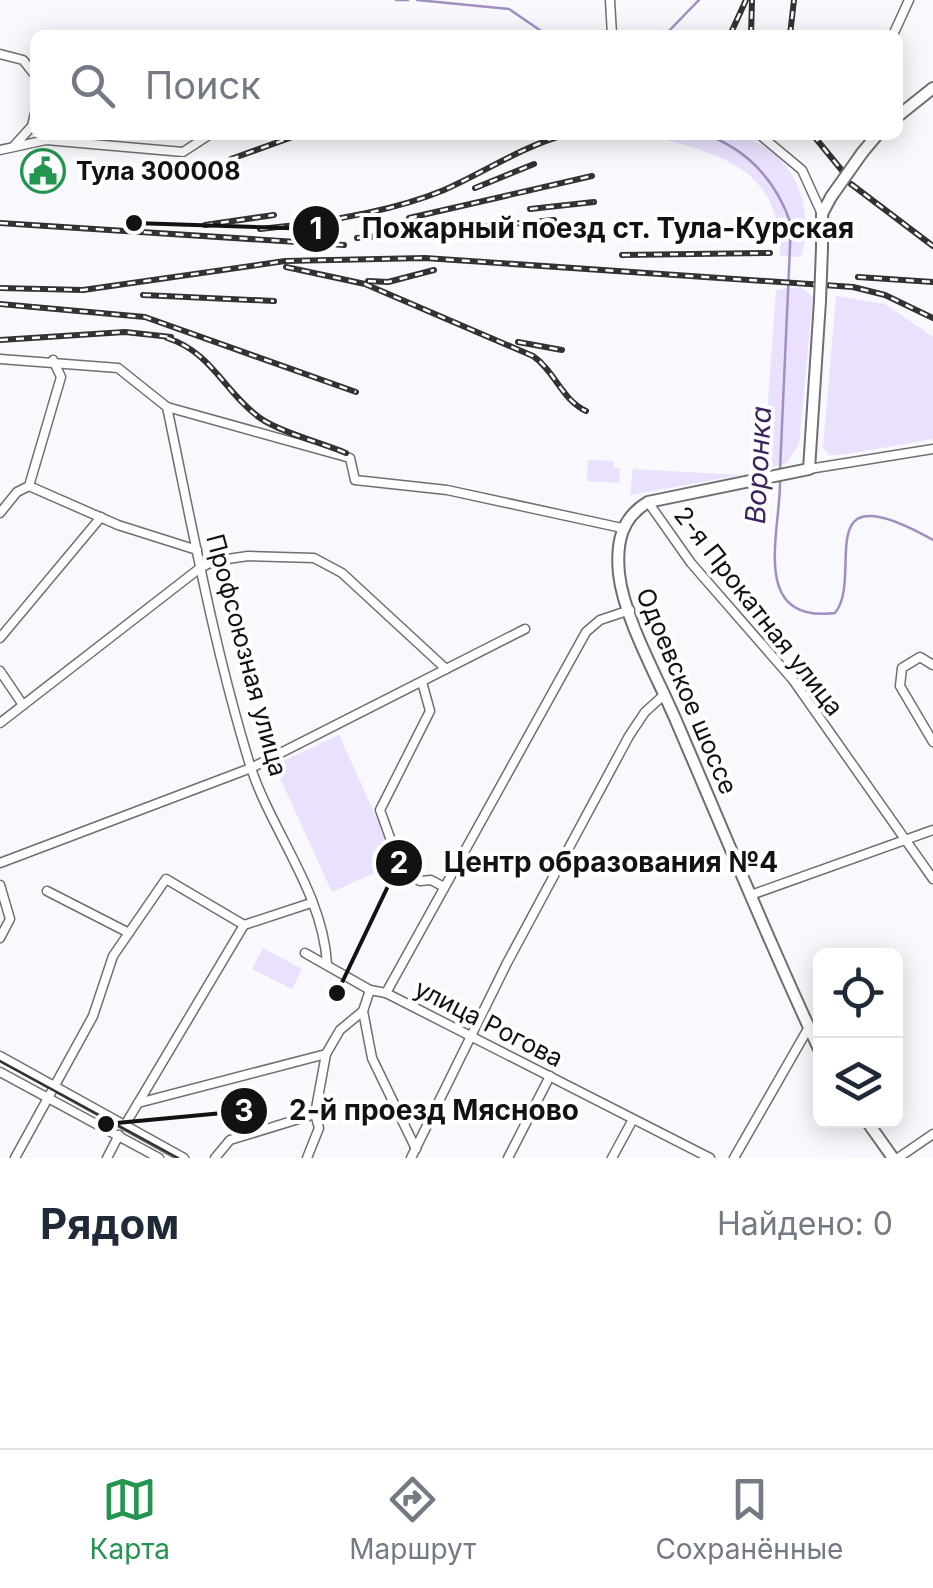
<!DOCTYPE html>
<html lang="ru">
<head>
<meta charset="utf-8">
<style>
	body { margin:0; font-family:Inter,sans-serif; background:#f6f6f7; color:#1f2937 }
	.controls { position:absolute; right:30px; bottom:30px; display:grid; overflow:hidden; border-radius:15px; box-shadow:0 5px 25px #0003 }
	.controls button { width:90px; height:90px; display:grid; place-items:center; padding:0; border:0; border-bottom:2px solid #e0e1e3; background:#fff; color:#1f2937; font:50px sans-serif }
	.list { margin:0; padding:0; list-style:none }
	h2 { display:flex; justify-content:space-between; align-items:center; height:130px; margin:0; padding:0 40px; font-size:42px }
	h2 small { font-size:32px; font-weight:400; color:#747a83 }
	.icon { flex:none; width:55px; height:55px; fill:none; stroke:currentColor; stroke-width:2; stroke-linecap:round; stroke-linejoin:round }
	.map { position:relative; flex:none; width:933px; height:1158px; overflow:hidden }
	.search { position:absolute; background:#fff; box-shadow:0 5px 25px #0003; left:30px; right:30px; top:30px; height:110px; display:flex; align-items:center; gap:25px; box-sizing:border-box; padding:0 35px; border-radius:15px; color:#747a83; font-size:38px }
	.sheet { height:290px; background:#fff }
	nav { display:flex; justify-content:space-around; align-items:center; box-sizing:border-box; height:140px; border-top:2px solid #e0e1e3; background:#fff; font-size:28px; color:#747a83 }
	nav a { display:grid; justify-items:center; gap:5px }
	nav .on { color:#249550 }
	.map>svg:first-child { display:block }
	.green { fill:#ebe1fe }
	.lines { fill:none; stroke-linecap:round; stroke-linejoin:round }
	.stream { stroke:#a28fc2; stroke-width:2.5 }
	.minor-casing { stroke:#6f6e71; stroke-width:11 }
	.major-casing { stroke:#6f6e71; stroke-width:14 }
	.minor { stroke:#fff; stroke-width:8 }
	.major { stroke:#fff; stroke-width:10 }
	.tram { stroke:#323133; stroke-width:2.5 }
	.rail-casing { stroke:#323133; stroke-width:6 }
	.rail { stroke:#fff; stroke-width:2.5; stroke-dasharray:8; stroke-linecap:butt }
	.major-bridge-casing { stroke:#6f6e71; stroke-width:14; stroke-linecap:butt }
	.major-bridge { stroke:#fff; stroke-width:10 }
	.labels { text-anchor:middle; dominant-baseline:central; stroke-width:8; stroke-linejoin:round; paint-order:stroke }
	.poi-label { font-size:25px; font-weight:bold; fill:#121213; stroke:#fff; text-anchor:start }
	.street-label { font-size:25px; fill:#121213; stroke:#fff }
	.water-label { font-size:28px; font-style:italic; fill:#3e2260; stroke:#fff }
	.leader { fill:none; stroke:#121213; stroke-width:4 }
	.callout-dot { fill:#121213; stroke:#fff; stroke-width:4 }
	.mark-label { font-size:30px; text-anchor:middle; font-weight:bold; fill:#fff }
	.callout-label { font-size:28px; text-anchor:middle; font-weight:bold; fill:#121213; stroke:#fff; stroke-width:8; stroke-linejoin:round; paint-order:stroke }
</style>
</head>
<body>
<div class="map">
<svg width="933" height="1158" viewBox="0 0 933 1158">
	<rect width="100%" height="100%" fill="#f9f8fc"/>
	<g class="green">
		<path d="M645,135c28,0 65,-6 92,0 57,15 79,71 64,122l-21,-1c2,-88 -61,-104 -135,-121z"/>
		<polygon points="800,287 813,297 799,444 787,463 763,470 776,290"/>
		<polygon points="836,296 885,304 933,337 933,439 842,455 829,455 823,448"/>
		<polygon points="588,460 614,461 614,468 620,468 619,483 587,481"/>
		<polygon points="633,469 740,475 630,495"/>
		<polygon points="339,735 397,863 332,892 274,765"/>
		<polygon points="263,948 302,969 292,989 252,969"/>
	</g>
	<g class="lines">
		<g class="stream">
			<polyline points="396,0 408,0"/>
			<polyline points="417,0 509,9 547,35"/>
			<polyline points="665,35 699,0"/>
			<path d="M707,135c43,16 69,46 84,89l-11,246"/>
			<path d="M780,478c2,49 -33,146 55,135 30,-37 -29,-145 98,-73"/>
		</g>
		<g class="minor-casing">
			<g id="minor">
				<polyline points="610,0 612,35"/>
				<polyline points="893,35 909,0"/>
				<polyline points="0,54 23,60 35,75"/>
				<polyline points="760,135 802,170 822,214"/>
				<polyline points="14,146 32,126 35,113"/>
				<polyline points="0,150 46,140 183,152 209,135"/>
				<polyline points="0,359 118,368 167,407 350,458 355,480 447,490 622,528"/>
				<path d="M167,407c25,119 47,241 83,358 21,66 73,127 77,199"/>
				<polyline points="809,469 933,449"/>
				<polyline points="29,486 118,525 197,550"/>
				<polyline points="648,502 691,563 793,680 933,879"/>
				<polyline points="0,513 17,492 29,486 61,377 53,360"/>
				<polyline points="0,638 101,517"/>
				<polyline points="933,665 920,657 902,668 900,686 933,742"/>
				<polyline points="0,671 23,705"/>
				<polyline points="422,682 430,711 380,810 402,871 420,881 431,880 444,887"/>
				<polyline points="0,723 200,568 214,561 248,556 314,558 342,573 446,669"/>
				<polyline points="0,863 251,768 525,629"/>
				<polyline points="0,885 10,919 0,938"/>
				<polyline points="47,891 129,933"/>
				<polyline points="751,895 933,830"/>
				<polyline points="244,925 311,903"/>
				<polyline points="305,953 370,990 386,993 710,1158"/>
				<polyline points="386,993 586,632 600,620 630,610"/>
				<polyline points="363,1011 372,1058 416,1149"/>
				<polyline points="0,1056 184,1158"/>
				<polyline points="0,1072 159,1158"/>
				<polyline points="138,1103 326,1054"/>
				<polyline points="125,1125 244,925"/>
				<polyline points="15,1158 93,1016 113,956 166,879 244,925"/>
				<polyline points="107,1158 119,1135"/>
				<polyline points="215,1158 230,1140 315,1114"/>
				<polyline points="307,1158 319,1128 315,1114 326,1054 340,1030 363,1011 370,990"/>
				<polyline points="411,1158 507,963 629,736 645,712 665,694"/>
				<polyline points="508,1158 550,1076"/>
				<polyline points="612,1158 632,1121"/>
				<polyline points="734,1158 809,1027"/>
				<polyline points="898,1158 933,1134"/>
			</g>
		</g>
		<g class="major-casing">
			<g id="major">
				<polyline points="898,116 933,88"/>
				<polyline points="862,153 877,135"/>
				<polyline points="822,248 822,214 831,197"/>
				<path d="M820,301l-11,168 -161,33c-27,16 -32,41 -29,72 5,45 40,106 58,149 47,109 92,220 143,328"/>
				<polyline points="866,1120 893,1158"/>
			</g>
		</g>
		<use href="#minor" class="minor"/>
		<use href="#major" class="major"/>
		<polyline class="tram" points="0,1061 178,1158"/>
		<g class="rail-casing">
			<g id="rail">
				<polyline points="730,35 746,0"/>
				<polyline points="751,35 752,0"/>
				<polyline points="790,35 794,0"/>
				<polyline points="813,135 844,173"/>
				<polyline points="231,159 298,135"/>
				<polyline points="851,184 933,246"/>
				<polyline points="475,188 534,164"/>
				<polyline points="530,209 594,202"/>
				<polyline points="409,218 592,176"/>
				<polyline points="0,223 344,245"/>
				<polyline points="205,225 274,215"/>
				<path d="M260,229c59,-6 129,-16 184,-39 41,-18 77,-43 120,-55"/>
				<polyline points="524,234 597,237"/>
				<polyline points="357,238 554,220"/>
				<polyline points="622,255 770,253"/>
				<path d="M286,267l79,17 168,72c22,15 28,43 53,55"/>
				<polyline points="858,277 933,282"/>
				<polyline points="368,281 388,282 434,270"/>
				<polyline points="0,288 83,290 285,261 425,258 853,287 885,295 933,318"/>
				<polyline points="143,295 274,301"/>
				<polyline points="0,304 145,317 356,392"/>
				<path d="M167,338c45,14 57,54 93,80 20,14 62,25 86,35"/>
				<polyline points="0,340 125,332 171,337"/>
				<polyline points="518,342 562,350"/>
			</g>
		</g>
		<use href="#rail" class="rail"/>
		<g class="major-bridge-casing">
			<g id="major-bridge">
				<polyline points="831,197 862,153"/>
				<polyline points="820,301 822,248"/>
			</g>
		</g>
		<use href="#major-bridge" class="major-bridge"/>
	</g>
	<defs>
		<g id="civic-ring" transform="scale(2.25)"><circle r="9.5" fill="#fff" stroke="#249550" stroke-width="1.5"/><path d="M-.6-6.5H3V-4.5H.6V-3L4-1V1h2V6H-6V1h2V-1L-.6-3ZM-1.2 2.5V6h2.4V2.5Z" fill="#249550"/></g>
	</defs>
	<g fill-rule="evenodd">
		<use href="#civic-ring" x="43" y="171"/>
	</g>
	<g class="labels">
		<g class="poi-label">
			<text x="76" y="171">Тула 300008</text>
		</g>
		<g class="street-label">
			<text transform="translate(759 611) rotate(52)">2-я Прокатная улица</text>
			<text transform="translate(247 655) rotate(75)">Профсоюзная улица</text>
			<text transform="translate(687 691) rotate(67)">Одоевское шоссе</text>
			<text transform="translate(489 1023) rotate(27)">улица Рогова</text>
		</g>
		<g class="water-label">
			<text transform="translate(758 465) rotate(-87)">Воронка</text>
		</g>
	</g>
	<path class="leader" d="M134 223L316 229M337 993L399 863M106 1124L244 1111"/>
	<g class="callout-dot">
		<circle cx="134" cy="223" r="10"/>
		<circle cx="337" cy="993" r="10"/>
		<circle cx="106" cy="1124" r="10"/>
		<circle cx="316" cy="229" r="25"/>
		<circle cx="399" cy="863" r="25"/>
		<circle cx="244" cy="1111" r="25"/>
	</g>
	<g class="mark-label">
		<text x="316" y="239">1</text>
		<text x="399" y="873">2</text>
		<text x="244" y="1121">3</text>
	</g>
	<g class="callout-label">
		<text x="608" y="238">Пожарный поезд ст. Тула-Курская</text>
		<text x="611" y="872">Центр образования №4</text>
		<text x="434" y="1120">2-й проезд Мясново</text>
	</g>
</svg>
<div class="controls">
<button><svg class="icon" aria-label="locate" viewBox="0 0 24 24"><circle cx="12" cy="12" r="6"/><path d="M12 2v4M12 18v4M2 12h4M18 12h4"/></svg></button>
<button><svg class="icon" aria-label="layers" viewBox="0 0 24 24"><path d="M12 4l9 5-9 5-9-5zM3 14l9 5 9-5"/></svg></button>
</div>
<div class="search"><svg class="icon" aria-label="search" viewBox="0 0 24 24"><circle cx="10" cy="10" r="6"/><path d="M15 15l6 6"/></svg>Поиск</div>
</div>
<section class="sheet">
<h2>Рядом<small>Найдено: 0</small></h2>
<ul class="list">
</ul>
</section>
<nav>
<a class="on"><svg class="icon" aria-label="map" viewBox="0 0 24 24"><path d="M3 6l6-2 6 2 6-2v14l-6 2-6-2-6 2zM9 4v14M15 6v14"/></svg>Карта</a>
<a><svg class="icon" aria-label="directions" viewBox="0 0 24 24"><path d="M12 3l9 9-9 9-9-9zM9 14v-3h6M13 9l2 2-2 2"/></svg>Маршрут</a>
<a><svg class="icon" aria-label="saved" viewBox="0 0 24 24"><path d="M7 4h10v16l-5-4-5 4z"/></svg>Сохранённые</a>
</nav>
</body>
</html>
